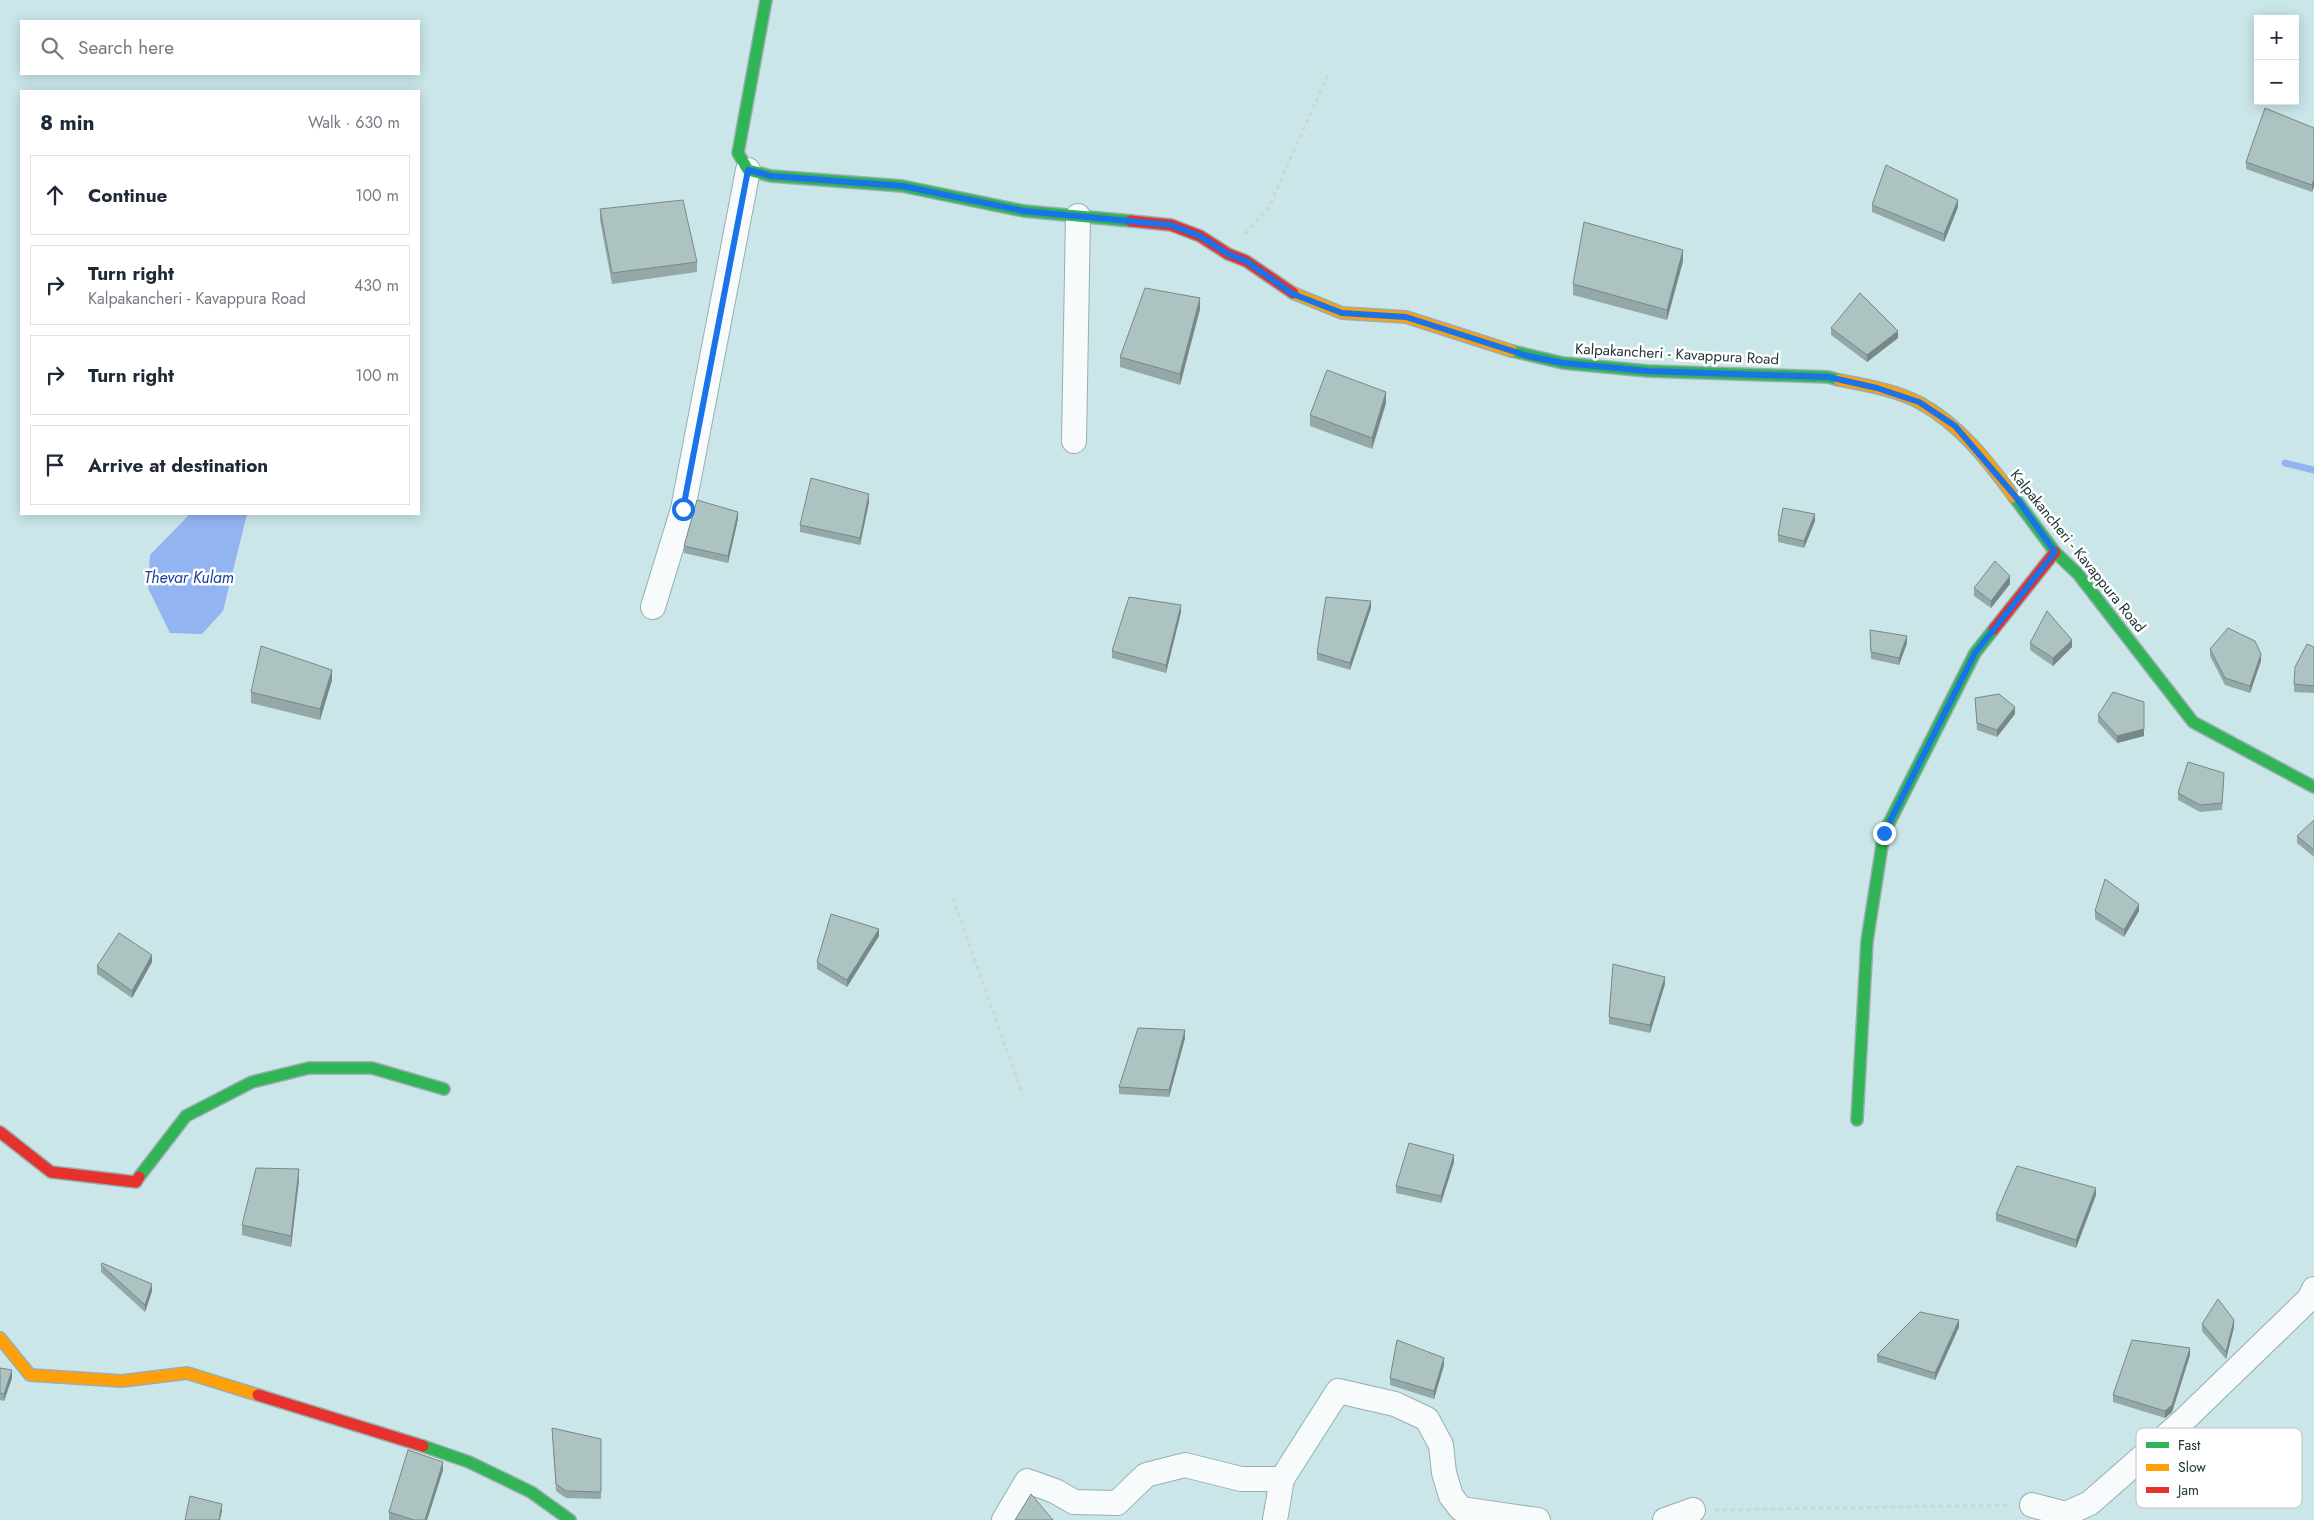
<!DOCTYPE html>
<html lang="en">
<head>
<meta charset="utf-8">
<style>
	body { margin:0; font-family:Jost,sans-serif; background:#f2f2f3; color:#1f2937 }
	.controls { position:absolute; right:15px; top:15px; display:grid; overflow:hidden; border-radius:0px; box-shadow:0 2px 12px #0003 }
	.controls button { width:45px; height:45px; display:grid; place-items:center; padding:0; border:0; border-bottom:1px solid #e0e1e3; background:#fff; color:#1f2937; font:25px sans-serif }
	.stop { position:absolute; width:15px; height:15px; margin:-11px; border:4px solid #1a73e8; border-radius:50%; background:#fff }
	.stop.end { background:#1a73e8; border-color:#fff; box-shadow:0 1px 5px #0008 }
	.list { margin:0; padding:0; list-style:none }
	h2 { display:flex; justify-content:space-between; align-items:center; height:65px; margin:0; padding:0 20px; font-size:21px }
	h2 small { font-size:16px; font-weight:400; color:#747a83 }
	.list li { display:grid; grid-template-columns:32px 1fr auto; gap:15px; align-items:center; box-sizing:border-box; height:80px; margin:0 10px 10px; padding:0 10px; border:1px solid #e0e1e3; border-radius:0px }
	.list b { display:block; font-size:19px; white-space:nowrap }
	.list p { margin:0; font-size:16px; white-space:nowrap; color:#747a83 }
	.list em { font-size:16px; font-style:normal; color:#747a83 }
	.icon { flex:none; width:28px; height:28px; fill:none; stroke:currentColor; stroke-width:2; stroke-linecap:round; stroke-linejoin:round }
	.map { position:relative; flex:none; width:2314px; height:1520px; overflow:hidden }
	.search { position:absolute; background:#fff; box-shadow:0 2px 12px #0003; left:20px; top:20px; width:400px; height:55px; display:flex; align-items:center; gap:12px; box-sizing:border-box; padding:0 18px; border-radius:0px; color:#747a83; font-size:19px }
	.panel { position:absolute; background:#fff; box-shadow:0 2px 12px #0003; left:20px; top:90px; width:400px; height:425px; border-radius:0px }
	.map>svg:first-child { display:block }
	.water { fill:#92b5f1 }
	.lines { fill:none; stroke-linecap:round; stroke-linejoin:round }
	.stream { stroke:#92b5f1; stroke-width:7 }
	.street-casing { stroke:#98aeb0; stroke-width:26 }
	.fast-casing { stroke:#98aeb0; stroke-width:14 }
	.slow-casing { stroke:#98aeb0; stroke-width:14 }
	.jam-casing { stroke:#98aeb0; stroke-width:14 }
	.path { stroke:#cdd5d6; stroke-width:3; stroke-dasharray:4 4; stroke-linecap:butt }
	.street { stroke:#f7fbfc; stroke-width:24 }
	.fast { stroke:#30b455; stroke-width:11 }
	.slow { stroke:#ff9f0a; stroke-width:11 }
	.jam { stroke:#e5322d; stroke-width:11 }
	.wall { fill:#94a8a7 }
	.shaded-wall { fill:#788888 }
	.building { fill:#acc3c2; stroke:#788888 }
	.route { stroke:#1a73e8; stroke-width:6 }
	.labels { text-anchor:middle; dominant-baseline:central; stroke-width:5; stroke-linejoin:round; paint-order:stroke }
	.street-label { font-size:15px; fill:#213638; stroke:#fff }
	.water-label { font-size:16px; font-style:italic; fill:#193b9b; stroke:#fff }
	.key { fill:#fff; stroke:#bcc3c3; stroke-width:1 }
	.key-label { font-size:14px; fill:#213638 }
</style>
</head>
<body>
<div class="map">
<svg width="2314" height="1520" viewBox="0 0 2314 1520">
	<rect width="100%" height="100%" fill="#cae6e9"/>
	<polygon class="water" points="190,514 247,514 223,611 202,634 170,633 148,588 150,555"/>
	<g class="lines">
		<polyline class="stream" points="2285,463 2314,470"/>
		<g class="street-casing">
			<g id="street">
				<polyline points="1074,441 1078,216"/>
				<polyline points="653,607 683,509 748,170"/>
				<polyline points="2032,1505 2066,1514 2090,1503 2182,1422 2309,1299 2314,1289"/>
				<polyline points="1004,1520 1027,1481 1055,1491 1074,1502 1117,1503 1146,1475 1185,1465 1241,1479 1282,1479"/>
				<polyline points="1275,1520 1282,1479 1338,1391 1395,1404 1427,1419 1441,1445 1444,1473 1451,1496 1461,1509 1538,1520"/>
				<polyline points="1665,1520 1693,1510"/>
			</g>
		</g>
		<g class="fast-casing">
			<g id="fast">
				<polyline points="766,0 738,153 748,170 771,176 902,186 1024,211 1131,221"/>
				<polyline points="1512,351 1563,363 1648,371 1828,377 1839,380"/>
				<polyline points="2014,497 2055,552 2078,574 2193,722 2314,787"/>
				<polyline points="1857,1120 1867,941 1884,833 1975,653 1994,629"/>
				<polyline points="139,1177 186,1116 252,1082 309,1068 372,1068 444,1089"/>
				<polyline points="423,1446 469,1462 531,1492 570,1520"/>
			</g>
		</g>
		<g class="slow-casing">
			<g id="slow">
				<polyline points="1293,293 1342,313 1406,317 1512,351"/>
				<path d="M1839,380c26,5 57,10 81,23 39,21 68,58 94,94"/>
				<polyline points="0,1338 30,1375 122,1381 187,1373 258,1395"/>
			</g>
		</g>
		<g class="jam-casing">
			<g id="jam">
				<polyline points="1131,221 1171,225 1200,236 1228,254 1246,261 1293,293"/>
				<polyline points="1994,629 2055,552"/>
				<polyline points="0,1132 51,1172 136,1182 139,1177"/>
				<polyline points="258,1395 423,1446"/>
			</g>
		</g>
		<g class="path">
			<polyline points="1245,234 1269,207 1328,74"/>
			<polyline points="953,898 1023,1095"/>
			<polyline points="1715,1510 2011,1505"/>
		</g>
		<use href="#street" class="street"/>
		<use href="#fast" class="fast"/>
		<use href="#slow" class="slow"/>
		<use href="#jam" class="jam"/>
	</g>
	<g class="wall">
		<polygon points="2314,128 2314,186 2312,192 2246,169 2246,162"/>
		<polygon points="1872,205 1958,207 1944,242 1872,212"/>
		<polygon points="600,209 697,262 697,272 612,284 600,220"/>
		<polygon points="1683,261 1667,320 1573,295 1573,284"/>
		<polygon points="1200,309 1180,385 1120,367 1120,357"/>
		<polygon points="1831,328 1898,338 1867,362 1831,335"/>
		<polygon points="1386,403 1372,449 1310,426 1310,415"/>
		<polygon points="869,502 860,545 800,532 800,525"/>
		<polygon points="738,519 728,563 684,553 684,546"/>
		<polygon points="1815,521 1804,548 1778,542 1778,535"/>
		<polygon points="2010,584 1991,608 1974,596 1974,588"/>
		<polygon points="1371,608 1350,670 1317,660 1317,653"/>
		<polygon points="1181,612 1166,673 1112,658 1112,651"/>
		<polygon points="1870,630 1907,643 1899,665 1871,659"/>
		<polygon points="2030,643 2072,647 2053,666 2030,650"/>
		<polygon points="2314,647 2314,693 2294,692 2294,684"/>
		<polygon points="2210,649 2261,661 2250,693 2225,685 2210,656"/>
		<polygon points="332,680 320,720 251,703 251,692"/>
		<polygon points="1975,698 2015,714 1997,737 1977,730"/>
		<polygon points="2144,702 2144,736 2117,743 2098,722 2098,715"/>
		<polygon points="2224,780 2222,810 2200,812 2178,800 2178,793"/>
		<polygon points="2314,820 2314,857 2297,843 2297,836"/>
		<polygon points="2095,911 2139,911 2124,937 2095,919"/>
		<polygon points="879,936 847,987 817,969 817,962"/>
		<polygon points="152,962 132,998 97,974 97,966"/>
		<polygon points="1665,984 1650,1033 1609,1024 1609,1017"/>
		<polygon points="1185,1038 1169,1097 1119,1094 1119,1087"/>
		<polygon points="1454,1162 1441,1203 1396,1193 1396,1186"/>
		<polygon points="299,1180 291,1247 242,1235 242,1225"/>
		<polygon points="2096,1195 2076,1248 1996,1221 1996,1214"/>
		<polygon points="101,1265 152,1291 145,1312 101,1272"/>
		<polygon points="2202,1324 2234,1327 2226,1359 2202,1331"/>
		<polygon points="1959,1327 1935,1380 1877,1362 1877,1355"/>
		<polygon points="2190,1355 2172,1412 2165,1418 2113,1402 2113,1395"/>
		<polygon points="1444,1365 1434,1399 1390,1385 1390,1378"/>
		<polygon points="0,1368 12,1378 4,1401 0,1400"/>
		<polygon points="552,1428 601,1439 601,1499 566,1498 556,1491"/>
		<polygon points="443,1470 427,1520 389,1520 389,1512"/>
	</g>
	<g class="shaded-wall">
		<polygon points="2314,179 2314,186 2312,192 2312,185"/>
		<polygon points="1958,200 1958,207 1944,242 1944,234"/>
		<polygon points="1683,250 1683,261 1667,320 1667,310"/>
		<polygon points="1200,298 1200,309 1180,385 1180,374"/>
		<polygon points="1898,331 1898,338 1867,362 1867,355"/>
		<polygon points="1386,392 1386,403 1372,449 1372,438"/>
		<polygon points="869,494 869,502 860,545 860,538"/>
		<polygon points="738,512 738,519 728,563 728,556"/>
		<polygon points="1815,514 1815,521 1804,548 1804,541"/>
		<polygon points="2010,576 2010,584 1991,608 1991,601"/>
		<polygon points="1371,601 1371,608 1350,670 1350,663"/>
		<polygon points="1181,605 1181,612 1166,673 1166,665"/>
		<polygon points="1907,636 1907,643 1899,665 1899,658"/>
		<polygon points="2072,640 2072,647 2053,666 2053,658"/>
		<polygon points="2261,654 2261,661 2250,693 2250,686"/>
		<polygon points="332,670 332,680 320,720 320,709"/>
		<polygon points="2015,707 2015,714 1997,737 1997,730"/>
		<polygon points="2144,729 2144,736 2117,743 2117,736"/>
		<polygon points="2139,904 2139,911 2124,937 2124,930"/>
		<polygon points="879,929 879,936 847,987 847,980"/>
		<polygon points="152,955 152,962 132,998 132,991"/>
		<polygon points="1665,977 1665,984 1650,1033 1650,1025"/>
		<polygon points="1185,1030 1185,1038 1169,1097 1169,1090"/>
		<polygon points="1454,1155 1454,1162 1441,1203 1441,1196"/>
		<polygon points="299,1169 299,1180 291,1247 291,1236"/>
		<polygon points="2096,1188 2096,1195 2076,1248 2076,1240"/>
		<polygon points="152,1284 152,1291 145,1312 145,1305"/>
		<polygon points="1959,1320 1959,1327 1935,1380 1935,1373"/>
		<polygon points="2234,1320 2234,1327 2226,1359 2226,1352"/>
		<polygon points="2190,1348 2190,1355 2172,1412 2165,1418 2165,1411"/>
		<polygon points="1444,1358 1444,1365 1434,1399 1434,1391"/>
		<polygon points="12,1370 12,1378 4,1401 4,1394"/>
		<polygon points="443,1462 443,1470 427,1520 425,1520"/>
		<polygon points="222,1504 222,1511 220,1520 219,1520"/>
	</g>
	<g class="building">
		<polygon points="2265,108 2314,128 2314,179 2312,185 2246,162"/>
		<polygon points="1886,165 1958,200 1944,234 1872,205"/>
		<polygon points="683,200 697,262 612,273 600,209"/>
		<polygon points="1584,222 1683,250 1667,310 1573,284"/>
		<polygon points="1145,288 1200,298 1180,374 1120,357"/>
		<polygon points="1860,293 1898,331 1867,355 1831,328"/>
		<polygon points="1327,370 1386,392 1372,438 1310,415"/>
		<polygon points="811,478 869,494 860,538 800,525"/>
		<polygon points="697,500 738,512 728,556 684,546"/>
		<polygon points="1783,508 1815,514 1804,541 1778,535"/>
		<polygon points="1995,561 2010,576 1991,601 1974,588"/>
		<polygon points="1129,597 1181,605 1166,665 1112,651"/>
		<polygon points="1326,597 1371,601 1350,663 1317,653"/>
		<polygon points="2047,611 2072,640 2053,658 2030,643"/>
		<polygon points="2228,628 2255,641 2261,654 2250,686 2225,678 2210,649"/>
		<polygon points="1870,630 1907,636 1899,658 1871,652"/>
		<polygon points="2307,644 2314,647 2314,686 2294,684 2295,667"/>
		<polygon points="261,646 332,670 320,709 251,692"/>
		<polygon points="2113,692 2144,702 2144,729 2117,736 2098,715"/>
		<polygon points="1999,694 2015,707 1997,730 1977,723 1975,698"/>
		<polygon points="2188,762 2224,773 2222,803 2200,805 2178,793"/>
		<polygon points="2314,820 2314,850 2297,836"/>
		<polygon points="2105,879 2139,904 2124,930 2095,911"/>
		<polygon points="831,914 879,929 847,980 817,962"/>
		<polygon points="119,933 152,955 132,991 97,966"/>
		<polygon points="1613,964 1665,977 1650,1025 1609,1017"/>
		<polygon points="1138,1028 1185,1030 1169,1090 1119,1087"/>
		<polygon points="1409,1143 1454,1155 1441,1196 1396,1186"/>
		<polygon points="2017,1166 2096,1188 2076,1240 1996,1214"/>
		<polygon points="256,1168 299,1169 291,1236 242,1225"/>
		<polygon points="102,1263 152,1284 145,1305 101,1265"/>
		<polygon points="2218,1299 2234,1320 2226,1352 2202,1324"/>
		<polygon points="1920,1312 1959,1320 1935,1373 1877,1355"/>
		<polygon points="1397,1340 1444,1358 1434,1391 1390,1378"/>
		<polygon points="2132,1340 2190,1348 2172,1405 2165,1411 2113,1395"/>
		<polygon points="0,1368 12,1370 4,1394 0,1393"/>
		<polygon points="552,1428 601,1439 601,1492 566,1491 556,1484"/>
		<polygon points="408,1450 443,1462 425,1520 414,1520 389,1512"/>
		<polygon points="1031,1494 1053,1520 1015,1520"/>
		<polygon points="190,1496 222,1504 219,1520 185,1520"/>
	</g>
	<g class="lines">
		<polyline class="route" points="683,509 748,170 771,176 902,186 1024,211 1171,225 1200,236 1228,254 1246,261 1293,294 1342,313 1406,317 1528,356 1563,363 1648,371 1828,377 1877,388 1919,402 1955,426 2015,496 2055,552 1975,653 1884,833"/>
	</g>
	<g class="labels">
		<g class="street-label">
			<text transform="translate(1677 354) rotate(3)">Kalpakancheri - Kavappura Road</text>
			<text transform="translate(2078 551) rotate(51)">Kalpakancheri - Kavappura Road</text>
		</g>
		<g class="water-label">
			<text x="189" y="577">Thevar Kulam</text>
		</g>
	</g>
	<rect x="2136" y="1428" width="166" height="80" rx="8" class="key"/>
	<rect x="2146" y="1442" width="23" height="6" fill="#30b455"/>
	<rect x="2146" y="1464" width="23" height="7" fill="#ff9f0a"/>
	<rect x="2146" y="1487" width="23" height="6" fill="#e5322d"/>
	<g class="key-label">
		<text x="2178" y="1450">Fast</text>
		<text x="2178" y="1472">Slow</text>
		<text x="2178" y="1495">Jam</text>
	</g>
</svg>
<div class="controls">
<button>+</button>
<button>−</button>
</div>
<div class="stop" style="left:683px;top:509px"></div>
<div class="stop end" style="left:1884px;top:833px"></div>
<div class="search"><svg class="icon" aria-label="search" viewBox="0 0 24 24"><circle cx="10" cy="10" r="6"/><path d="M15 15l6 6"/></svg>Search here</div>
<section class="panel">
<h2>8 min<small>Walk · 630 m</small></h2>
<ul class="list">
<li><svg class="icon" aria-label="ahead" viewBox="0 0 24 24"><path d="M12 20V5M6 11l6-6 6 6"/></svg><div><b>Continue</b></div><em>100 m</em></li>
<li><svg class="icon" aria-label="right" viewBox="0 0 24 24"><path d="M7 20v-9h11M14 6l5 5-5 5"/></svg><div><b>Turn right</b><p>Kalpakancheri - Kavappura Road</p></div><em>430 m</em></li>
<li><svg class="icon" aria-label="right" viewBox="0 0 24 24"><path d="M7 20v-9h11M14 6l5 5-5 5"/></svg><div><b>Turn right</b></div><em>100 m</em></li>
<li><svg class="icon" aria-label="arrive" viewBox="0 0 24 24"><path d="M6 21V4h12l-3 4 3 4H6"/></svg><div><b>Arrive at destination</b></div></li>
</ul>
</section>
</div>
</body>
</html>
